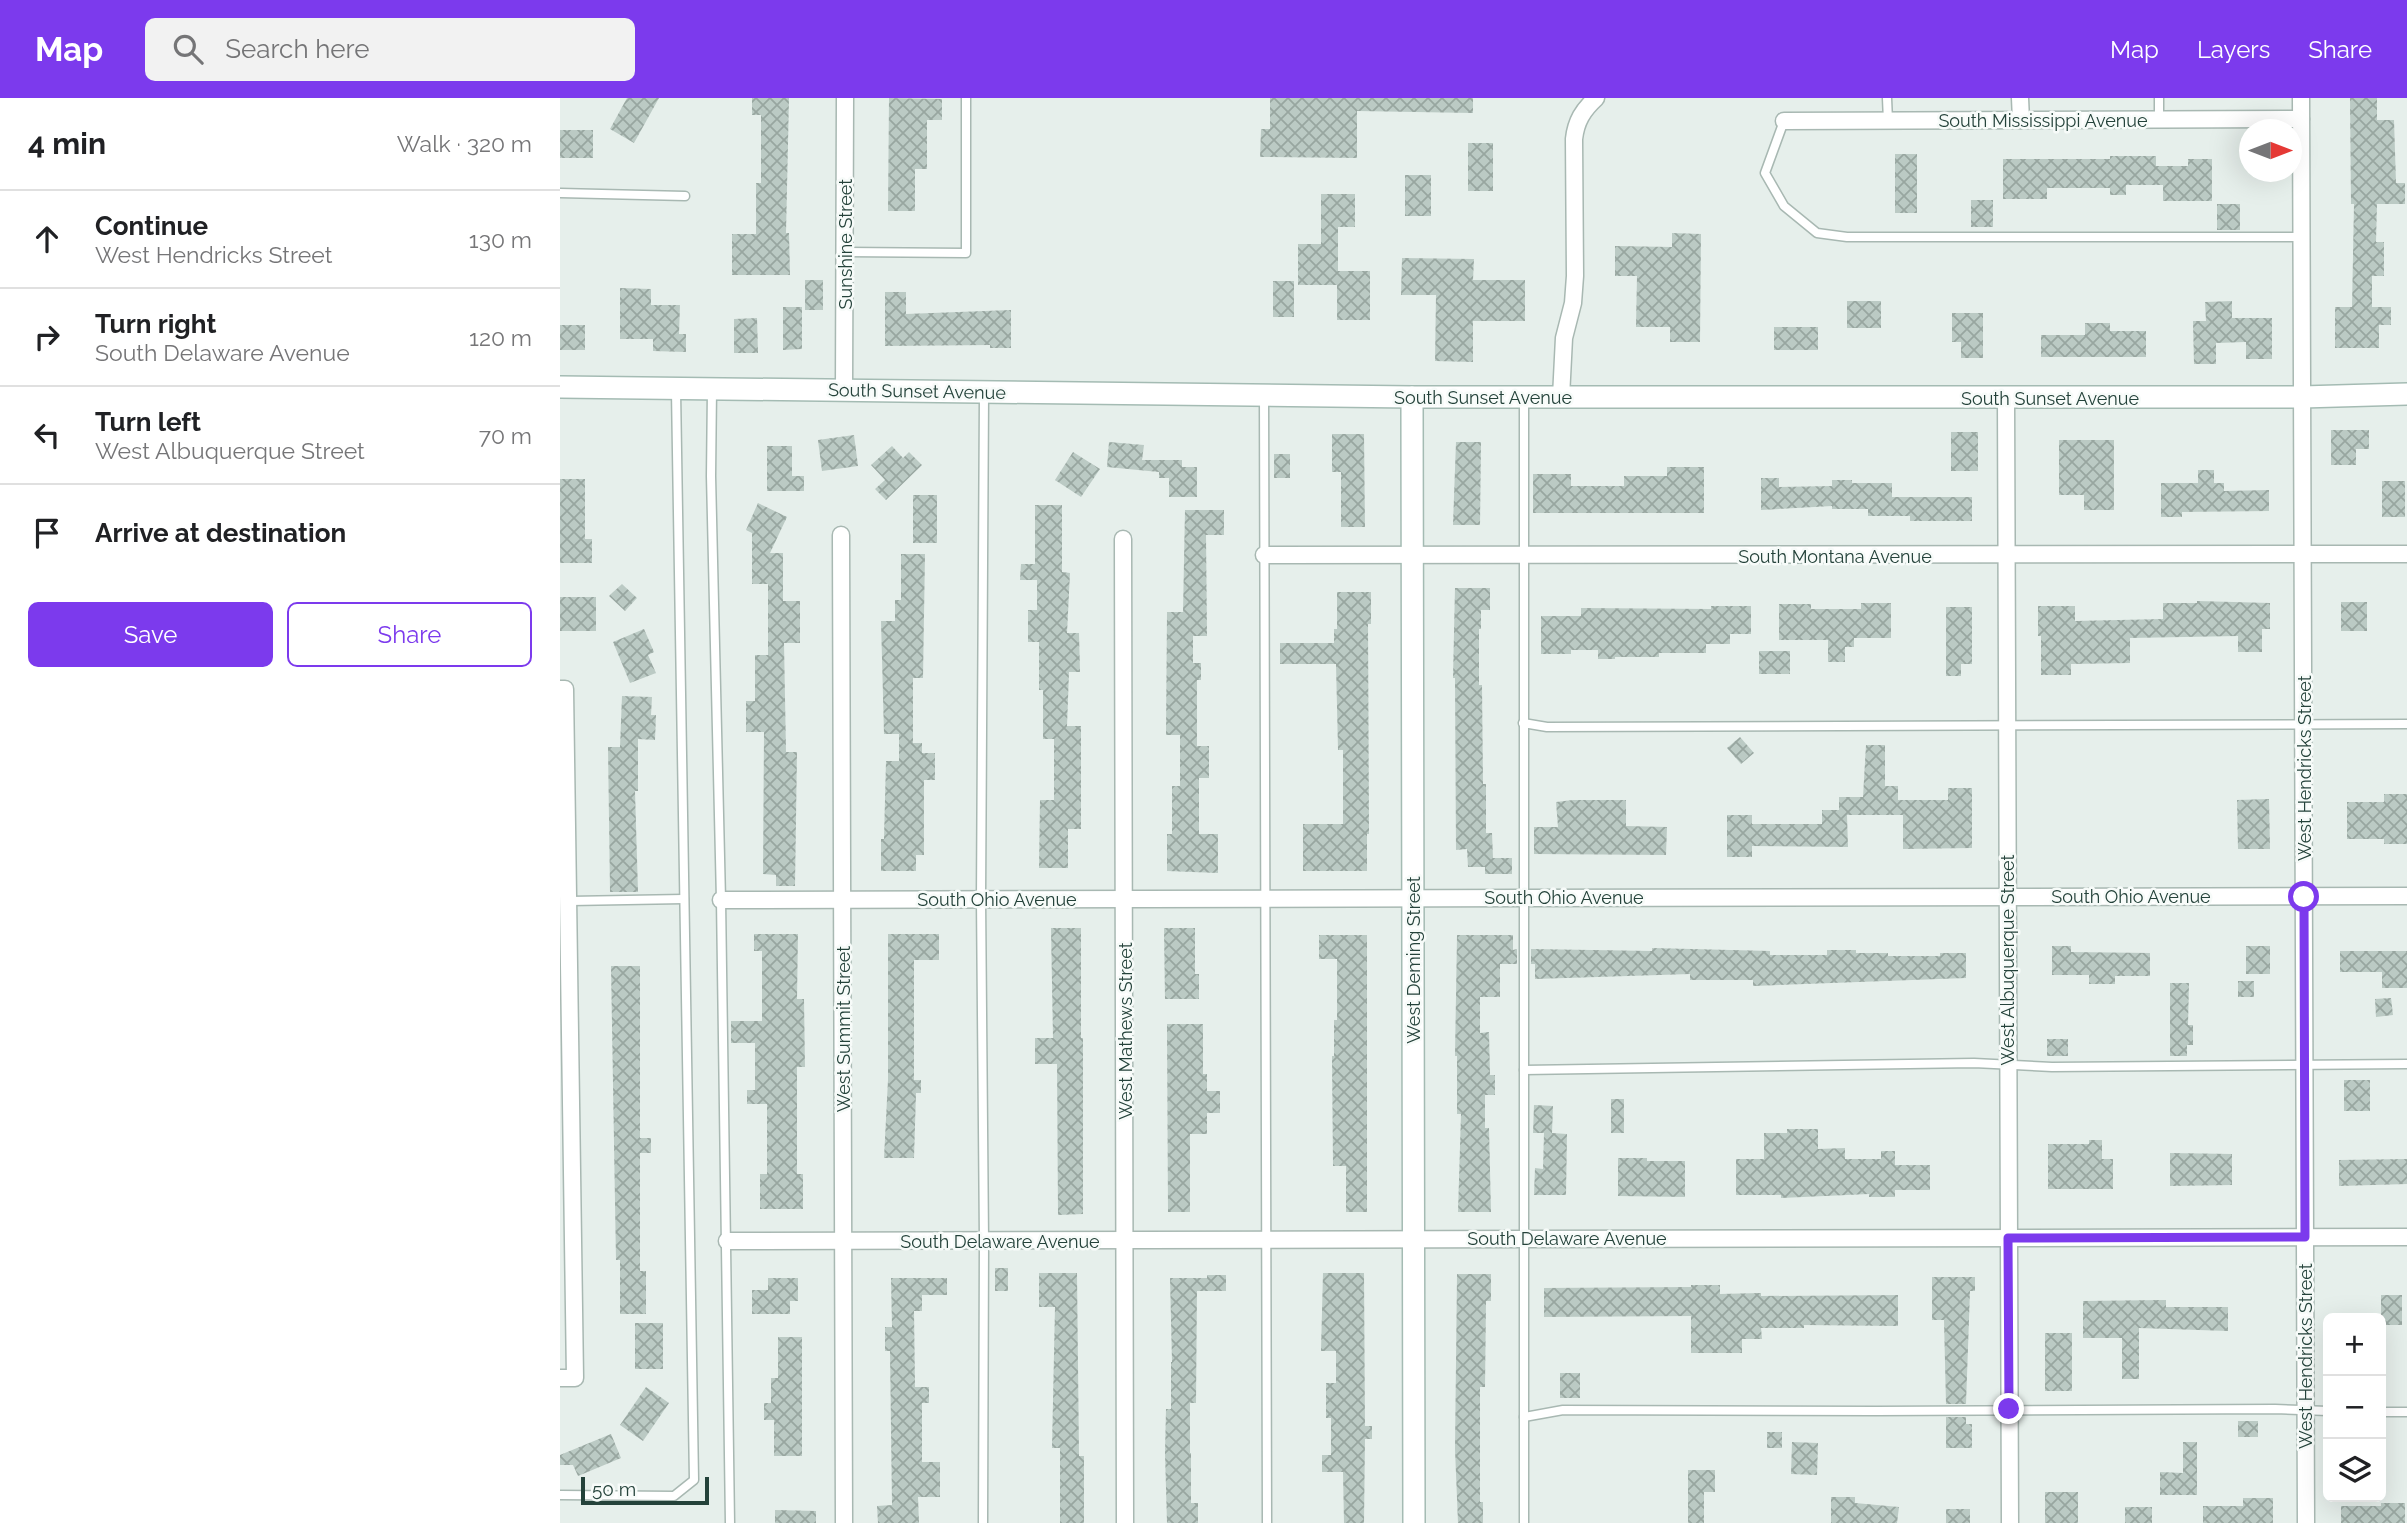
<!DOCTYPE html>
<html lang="en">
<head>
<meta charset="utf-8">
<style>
	body { margin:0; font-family:Raleway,sans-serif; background:#f2f2f2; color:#202124 }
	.controls { position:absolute; right:21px; bottom:21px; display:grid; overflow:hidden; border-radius:10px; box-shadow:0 7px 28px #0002 }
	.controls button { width:63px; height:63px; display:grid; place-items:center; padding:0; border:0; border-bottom:2px solid #e0e0e0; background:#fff; color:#202124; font:35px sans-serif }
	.compass { position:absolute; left:1679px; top:21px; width:63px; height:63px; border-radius:50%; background:#fff; box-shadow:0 7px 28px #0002; rotate:90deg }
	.scale { position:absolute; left:21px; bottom:18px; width:128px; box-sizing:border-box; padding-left:7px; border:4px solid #24423a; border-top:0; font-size:19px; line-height:24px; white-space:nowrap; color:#24423a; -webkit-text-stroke:5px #f7fbf9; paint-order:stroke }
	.stop { position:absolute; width:21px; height:21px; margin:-16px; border:5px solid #7c3aed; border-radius:50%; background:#fff }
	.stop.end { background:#7c3aed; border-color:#fff; box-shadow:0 2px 7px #0008 }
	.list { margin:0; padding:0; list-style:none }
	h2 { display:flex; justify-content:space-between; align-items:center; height:91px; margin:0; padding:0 28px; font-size:30px }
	h2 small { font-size:23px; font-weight:400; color:#757577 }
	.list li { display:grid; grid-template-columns:46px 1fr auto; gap:21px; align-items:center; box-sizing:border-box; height:98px; padding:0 28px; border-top:2px solid #e0e0e0 }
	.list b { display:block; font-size:26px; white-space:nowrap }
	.list p { margin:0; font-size:23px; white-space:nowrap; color:#757577 }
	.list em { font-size:23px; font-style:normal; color:#757577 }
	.actions { display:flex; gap:14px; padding:21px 28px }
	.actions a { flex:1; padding:16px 0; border:2px solid #7c3aed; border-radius:10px; text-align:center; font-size:24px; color:#7c3aed }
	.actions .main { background:#7c3aed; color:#fff }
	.icon { flex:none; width:38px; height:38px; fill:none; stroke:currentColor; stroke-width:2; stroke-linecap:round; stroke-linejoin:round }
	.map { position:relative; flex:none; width:1847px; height:1425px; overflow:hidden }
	header { display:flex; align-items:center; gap:42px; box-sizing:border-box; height:98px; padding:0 35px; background:#7c3aed; color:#fff }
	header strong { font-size:33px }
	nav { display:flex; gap:38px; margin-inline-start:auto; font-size:24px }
	.search { width:490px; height:63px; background:#f2f2f2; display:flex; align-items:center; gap:18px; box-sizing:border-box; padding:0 24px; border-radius:10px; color:#757577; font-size:26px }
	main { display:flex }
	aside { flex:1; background:#fff }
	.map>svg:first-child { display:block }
	.building { fill:url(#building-cross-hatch) }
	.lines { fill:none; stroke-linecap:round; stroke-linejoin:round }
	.lane-casing { stroke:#a8b8b2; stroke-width:11 }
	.street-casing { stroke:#a8b8b2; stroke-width:19 }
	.secondary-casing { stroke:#a4bbb3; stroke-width:24 }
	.lane { stroke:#fff; stroke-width:8 }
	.street { stroke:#fff; stroke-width:16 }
	.secondary { stroke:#fff; stroke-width:21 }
	.route { stroke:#7c3aed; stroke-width:9 }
	.labels { text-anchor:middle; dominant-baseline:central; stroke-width:5; stroke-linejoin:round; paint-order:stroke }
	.street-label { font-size:18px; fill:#24423a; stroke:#f7fbf9 }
</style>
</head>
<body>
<header>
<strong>Map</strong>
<div class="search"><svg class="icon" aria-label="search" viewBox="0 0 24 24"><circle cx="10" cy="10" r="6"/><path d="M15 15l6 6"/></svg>Search here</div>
<nav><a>Map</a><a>Layers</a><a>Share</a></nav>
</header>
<main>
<aside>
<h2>4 min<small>Walk · 320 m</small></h2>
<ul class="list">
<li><svg class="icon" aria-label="ahead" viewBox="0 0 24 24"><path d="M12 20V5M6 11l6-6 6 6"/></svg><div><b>Continue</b><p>West Hendricks Street</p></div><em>130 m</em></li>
<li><svg class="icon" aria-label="right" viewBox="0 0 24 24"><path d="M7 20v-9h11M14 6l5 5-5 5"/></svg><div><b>Turn right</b><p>South Delaware Avenue</p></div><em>120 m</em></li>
<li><svg class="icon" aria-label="left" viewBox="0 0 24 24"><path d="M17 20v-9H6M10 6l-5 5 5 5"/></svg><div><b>Turn left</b><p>West Albuquerque Street</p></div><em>70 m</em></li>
<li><svg class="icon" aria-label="arrive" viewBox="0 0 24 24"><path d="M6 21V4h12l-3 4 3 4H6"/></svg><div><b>Arrive at destination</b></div></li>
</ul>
<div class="actions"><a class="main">Save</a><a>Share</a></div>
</aside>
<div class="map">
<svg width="1847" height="1425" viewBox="0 0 1847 1425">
	<defs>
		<pattern id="building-cross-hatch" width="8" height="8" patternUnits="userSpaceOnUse" patternTransform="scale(1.75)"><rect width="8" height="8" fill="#bbcac4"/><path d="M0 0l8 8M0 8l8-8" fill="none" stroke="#98a6a0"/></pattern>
	</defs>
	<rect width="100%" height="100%" fill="#e6efeb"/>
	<g class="building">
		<polygon points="67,0 99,0 74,45 50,31"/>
		<polygon points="192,0 229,0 226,135 229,135 230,177 172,177 172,136 196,136 196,85 201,85 201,17 192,17"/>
		<polygon points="329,0 382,1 382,22 367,22 367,71 355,71 355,113 328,113"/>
		<polygon points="710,0 913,0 913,15 797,13 797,60 700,59 701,31 710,31"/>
		<polygon points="1790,0 1817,0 1817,22 1834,22 1836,85 1845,85 1845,106 1817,106 1816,144 1824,144 1824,178 1812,178 1812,209 1831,209 1831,227 1819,227 1819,250 1775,250 1775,209 1792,209 1794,106 1791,106"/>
		<rect x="0" y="32" width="33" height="28"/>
		<rect x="908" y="45" width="25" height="48"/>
		<rect x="1335" y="56" width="22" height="59"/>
		<polygon points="1550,58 1596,58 1596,68 1628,68 1628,61 1652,61 1652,103 1603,103 1603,87 1566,87 1566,97 1550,97 1550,90 1487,90 1487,101 1443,101 1443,61 1550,61"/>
		<rect x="845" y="77" width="26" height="41"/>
		<polygon points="761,96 795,96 795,129 778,129 778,173 810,173 810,222 777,222 777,187 738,187 738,146 761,146"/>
		<rect x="1411" y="102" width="22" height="27"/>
		<rect x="1657" y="106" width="23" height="26"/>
		<polygon points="1112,135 1141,136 1140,244 1110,244 1110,229 1076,229 1077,178 1055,178 1055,148 1112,149"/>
		<polygon points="842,160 914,161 913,182 965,182 965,223 913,223 913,264 875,263 876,197 841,197"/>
		<rect x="245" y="182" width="18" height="30"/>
		<rect x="713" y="183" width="21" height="36"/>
		<polygon points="60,190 91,191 91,207 120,207 119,236 126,236 126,254 93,253 93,241 60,241"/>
		<polygon points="325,194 346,194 346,216 451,212 451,250 430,250 430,247 325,248"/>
		<rect x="1287" y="203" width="34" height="27"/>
		<polygon points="1672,203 1672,220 1712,220 1712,261 1686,261 1686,244 1656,245 1656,266 1634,266 1633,223 1646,223 1645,204"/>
		<polygon points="223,209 242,209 242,251 223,252"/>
		<polygon points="1392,215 1423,215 1423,260 1401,260 1401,244 1392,244"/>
		<polygon points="197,220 198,255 174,255 174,221"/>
		<polygon points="1525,225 1550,225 1550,233 1586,233 1586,259 1481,259 1481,237 1525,237"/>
		<rect x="0" y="227" width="25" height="25"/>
		<rect x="1214" y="229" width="44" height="23"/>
		<polygon points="1771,332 1809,332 1809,351 1796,351 1796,367 1771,367"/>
		<rect x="1391" y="334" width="27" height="39"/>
		<polygon points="772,336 804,336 805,429 781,429 781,374 772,374"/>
		<polygon points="294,337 298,368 262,373 258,342"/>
		<polygon points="1499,342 1554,342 1554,412 1524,412 1524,397 1499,397"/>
		<polygon points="549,344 584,347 582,362 622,362 622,369 637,369 637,399 609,399 609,380 599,380 599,374 547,369"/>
		<polygon points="896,344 921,344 920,427 893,427"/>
		<polygon points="207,348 232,348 232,378 244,378 244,393 207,393"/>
		<polygon points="332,348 343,360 349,354 362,367 326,402 315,391 325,382 311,367"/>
		<polygon points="513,354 540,371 521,399 495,382"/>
		<rect x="714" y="356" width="16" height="24"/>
		<polygon points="1107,369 1144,369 1144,415 973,415 973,376 1011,376 1011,388 1064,388 1064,378 1107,378"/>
		<polygon points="1638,372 1654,372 1654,385 1664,385 1664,393 1709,392 1709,413 1622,414 1622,419 1601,419 1601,385 1638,385"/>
		<polygon points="1201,380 1219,380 1219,389 1272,388 1272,382 1292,382 1292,385 1332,385 1332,399 1412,399 1412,423 1350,423 1350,418 1308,418 1308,411 1272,411 1272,408 1201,412"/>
		<polygon points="0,381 25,381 25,441 32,441 32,465 0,465"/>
		<rect x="1822" y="383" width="23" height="36"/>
		<rect x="353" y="397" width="24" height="48"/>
		<polygon points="198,405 227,419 210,455 223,455 223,503 240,503 240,545 224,545 226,654 237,654 235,788 216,788 216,777 203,776 204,634 186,634 186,603 195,603 195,557 208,557 208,486 192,486 192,435 186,432"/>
		<polygon points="475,407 502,407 502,474 510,475 507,535 519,535 520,574 509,574 507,628 521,628 521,731 508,731 508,770 479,770 480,702 494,702 494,641 483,641 483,592 479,592 479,544 468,544 468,512 477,512 477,482 460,482 461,466 475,466"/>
		<polygon points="625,412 664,412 664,437 646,437 647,538 633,538 633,565 641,565 641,582 637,582 637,648 649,648 649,680 639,680 639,736 658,736 658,775 607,773 607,736 612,736 612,688 620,688 620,637 606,637 607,514 623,514"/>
		<polygon points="341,456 365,456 363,580 353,580 353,645 362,645 362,655 375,655 375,682 364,682 364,757 356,757 356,773 321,773 321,741 324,741 326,663 339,663 339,636 324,636 321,523 335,523 335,502 341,502"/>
		<polygon points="62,486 77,500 65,513 49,498"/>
		<polygon points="895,490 930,490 930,512 921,512 921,531 919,531 919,587 922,587 923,686 926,686 926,735 932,735 933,760 952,760 952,776 925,776 925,769 908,769 907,751 896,752 895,580 893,580"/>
		<polygon points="777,494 811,494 811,526 808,526 809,736 807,736 807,773 743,773 743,726 783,726 783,652 778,652 776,566 720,566 720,545 774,545 774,531 777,531"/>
		<rect x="0" y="499" width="36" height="34"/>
		<polygon points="1637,503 1710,505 1710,531 1702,531 1702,554 1678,554 1678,538 1570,540 1570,565 1511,566 1511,577 1481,577 1481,538 1478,538 1478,508 1515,508 1515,523 1603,521 1603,505 1637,505"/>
		<rect x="1781" y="504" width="26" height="29"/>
		<polygon points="1301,505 1331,505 1331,540 1294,540 1294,549 1285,549 1285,564 1268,564 1268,542 1219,542 1219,506 1251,506 1251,511 1301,511"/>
		<polygon points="1151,508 1191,508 1191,536 1170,536 1170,546 1146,546 1146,555 1099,555 1099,559 1055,559 1055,561 1038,561 1038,552 1011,552 1011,556 981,556 981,518 1021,518 1021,510 1151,511"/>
		<polygon points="1386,509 1412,509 1412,566 1401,566 1401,578 1386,578"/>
		<polygon points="84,531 94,554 88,557 96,575 70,585 53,544"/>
		<rect x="1199" y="553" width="31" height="23"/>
		<polygon points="62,598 92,599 91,617 96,617 95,642 78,641 78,693 75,693 78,794 50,794 48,649 60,649"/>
		<polygon points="1180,639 1194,655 1181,666 1167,650"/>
		<polygon points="1306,647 1325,647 1325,688 1338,688 1338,702 1388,702 1388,690 1412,690 1412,750 1343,751 1343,717 1287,717 1288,749 1192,748 1192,759 1167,759 1167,717 1192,717 1192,726 1262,726 1262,712 1279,712 1279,699 1303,699"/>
		<polygon points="1824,696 1847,696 1847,746 1824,746 1824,741 1787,741 1787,704 1824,704"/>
		<polygon points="1709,701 1710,751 1678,751 1677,702"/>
		<polygon points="1013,702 1066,702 1066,728 1107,729 1106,757 974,756 974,729 998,729 996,704"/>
		<polygon points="491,830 521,830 521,940 523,940 523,1116 498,1117 497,966 475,966 475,940 493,940"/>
		<polygon points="604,830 635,830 635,876 639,876 639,901 605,901"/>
		<polygon points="194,836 238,836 237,901 244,901 245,969 237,969 237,1076 243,1076 243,1111 200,1111 200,1076 207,1076 207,1006 187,1006 187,992 195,992 195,945 171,945 171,923 202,923 202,853 194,853"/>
		<polygon points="328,836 379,836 379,862 354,862 354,982 361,982 361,995 356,995 354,1060 324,1060 328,982"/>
		<polygon points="759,837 807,837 807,1114 786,1114 786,1068 773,1068 772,958 774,958 774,922 777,922 777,861 759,861"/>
		<polygon points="897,837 953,837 953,852 957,851 957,866 940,866 940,899 920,899 920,935 929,934 930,977 935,977 935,997 925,997 925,1030 929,1030 931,1114 898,1114 901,1016 897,1016 897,958 895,958"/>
		<polygon points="1492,848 1511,848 1511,854 1590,855 1590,878 1555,878 1555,886 1529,886 1529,877 1492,877"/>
		<rect x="1686" y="848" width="24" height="28"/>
		<polygon points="1092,850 1210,853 1210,857 1267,857 1267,852 1296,852 1296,855 1328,855 1328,858 1380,858 1380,855 1406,855 1406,880 1193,888 1193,882 1130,882 1130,876 975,881 975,866 971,866 971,851 1092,853"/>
		<polygon points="1780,853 1847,853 1847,890 1822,890 1822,874 1780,874"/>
		<polygon points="51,868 80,868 80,1040 91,1040 91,1055 80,1055 80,1173 86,1173 86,1216 60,1216 60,1162 56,1162"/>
		<rect x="1678" y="883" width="16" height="16"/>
		<polygon points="1610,885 1629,885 1628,927 1633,927 1633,947 1627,947 1627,958 1610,958"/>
		<polygon points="1831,900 1833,917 1816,919 1815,901"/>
		<polygon points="607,926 643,926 643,976 647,976 647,993 660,993 660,1015 647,1015 647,1036 630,1036 630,1114 608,1114"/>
		<rect x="1487" y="941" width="21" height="17"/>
		<rect x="1784" y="982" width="26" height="31"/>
		<rect x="1051" y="1001" width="13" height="34"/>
		<polygon points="974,1007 993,1008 992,1035 1007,1036 1006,1097 974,1097 975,1070 983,1071 984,1035 973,1035"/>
		<polygon points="1227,1031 1258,1031 1258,1051 1285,1050 1285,1061 1321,1061 1321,1053 1335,1053 1335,1067 1370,1067 1370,1092 1335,1092 1335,1099 1309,1099 1309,1096 1221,1100 1221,1097 1176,1097 1176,1061 1204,1061 1204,1035 1227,1035"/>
		<polygon points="1529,1042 1542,1042 1542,1061 1553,1061 1553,1091 1488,1091 1488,1046 1529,1046"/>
		<polygon points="1610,1055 1672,1056 1672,1087 1610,1088"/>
		<polygon points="1058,1060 1087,1060 1087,1063 1125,1063 1125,1099 1058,1098"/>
		<polygon points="1847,1061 1847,1086 1779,1088 1779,1062"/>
		<rect x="435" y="1170" width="13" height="23"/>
		<polygon points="479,1175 517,1175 519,1358 524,1358 524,1425 500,1425 500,1350 492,1350 495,1209 479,1209"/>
		<polygon points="763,1175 804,1175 805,1328 812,1328 812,1341 805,1341 804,1425 784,1425 783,1374 762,1374 762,1357 771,1357 771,1320 766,1320 766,1285 776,1285 776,1253 761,1253"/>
		<polygon points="897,1176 931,1176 931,1203 926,1203 925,1289 920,1289 920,1404 923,1404 923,1425 898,1425 895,1351"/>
		<polygon points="647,1177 666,1177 666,1193 637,1193 636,1305 630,1305 630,1355 631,1355 631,1405 638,1405 638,1425 607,1425 605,1355 606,1311 611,1311 611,1264 612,1264 610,1180 647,1180"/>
		<polygon points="1372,1179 1415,1179 1415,1193 1410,1193 1406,1306 1386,1306 1384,1222 1372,1222"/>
		<polygon points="208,1180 238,1180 238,1203 230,1203 230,1216 192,1216 192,1192 208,1192"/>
		<polygon points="331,1180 387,1180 387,1197 362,1197 362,1213 354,1213 355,1289 369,1289 369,1305 362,1305 362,1364 380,1364 380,1399 358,1399 359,1425 318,1425 317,1408 332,1407 330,1253 325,1253 325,1229 332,1229"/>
		<polygon points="1131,1187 1160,1187 1160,1196 1201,1195 1201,1198 1338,1197 1338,1228 1244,1227 1244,1230 1201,1230 1202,1241 1182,1241 1182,1255 1131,1255 1131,1218 984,1219 984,1190 1131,1189"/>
		<rect x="1821" y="1197" width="21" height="30"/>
		<polygon points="1606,1202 1606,1209 1668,1209 1668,1233 1579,1230 1579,1281 1562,1281 1562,1240 1523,1240 1523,1203"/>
		<rect x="75" y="1225" width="28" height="46"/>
		<rect x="1485" y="1235" width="27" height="58"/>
		<polygon points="218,1239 242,1239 242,1358 214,1358 214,1322 204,1322 204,1305 211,1305 211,1280 218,1280"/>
		<rect x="1000" y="1275" width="20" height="25"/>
		<polygon points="86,1289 109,1305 83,1343 60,1327"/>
		<polygon points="1386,1319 1406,1319 1406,1326 1412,1326 1412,1350 1386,1350"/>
		<rect x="1678" y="1323" width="20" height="16"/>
		<rect x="1207" y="1334" width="15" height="16"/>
		<polygon points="51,1336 61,1360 18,1378 13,1367 0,1367 0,1357"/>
		<polygon points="1232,1344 1258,1345 1257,1377 1231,1376"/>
		<polygon points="1623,1344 1637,1344 1637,1397 1600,1397 1600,1374 1623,1375"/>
		<polygon points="1128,1372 1155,1372 1155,1394 1144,1394 1144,1425 1128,1425"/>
		<rect x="1485" y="1394" width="33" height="31"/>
		<polygon points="1271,1399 1295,1399 1295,1405 1339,1409 1337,1425 1271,1425"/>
		<polygon points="1683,1400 1713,1400 1713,1425 1643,1425 1643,1408 1683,1408"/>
		<polygon points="1821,1405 1845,1405 1845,1425 1781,1425 1781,1408 1821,1408"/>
		<rect x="1565" y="1409" width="27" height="16"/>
		<rect x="1386" y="1411" width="24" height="14"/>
		<polygon points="215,1412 256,1413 256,1425 215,1425"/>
	</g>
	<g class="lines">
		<g class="lane-casing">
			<g id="lane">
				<polyline points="1327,0 1328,23"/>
				<polyline points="1599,0 1599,22"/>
				<polyline points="1224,23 1205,75 1224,108 1257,135 1287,139 1742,139"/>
				<polyline points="0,95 125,98"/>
				<polyline points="285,154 406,155 406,0"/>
				<polyline points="152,291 151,378 161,802 170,1425"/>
				<polyline points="704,297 707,1425"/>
				<polyline points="964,301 964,1425"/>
				<polyline points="963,625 987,629 1847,626"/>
				<polyline points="10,803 124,801"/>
				<polyline points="964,972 1414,965 1492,969 1847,966"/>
				<polyline points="1821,1314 1847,1314"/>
				<polyline points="964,1319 1003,1312 1316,1313 1715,1311 1768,1313"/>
				<polyline points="0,1397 114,1398 134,1382 116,293"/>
				<polyline points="423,1425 424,1143 421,801 424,297"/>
			</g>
		</g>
		<g class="street-casing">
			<g id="street">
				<polyline points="1460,0 1461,22"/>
				<polyline points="1741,0 1746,1425"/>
				<polyline points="1224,23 1741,21"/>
				<polyline points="284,292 285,0"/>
				<path d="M1001,299l3,-59 9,-35 2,-27 -1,-137c2,-18 9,-29 22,-41"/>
				<polyline points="1446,300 1450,1425"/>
				<polyline points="281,437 284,1425"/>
				<polyline points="563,441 565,1425"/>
				<polyline points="704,457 1847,456"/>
				<path d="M0,591h5c5,230 5,459 10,689h-15"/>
				<polyline points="161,802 1847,798"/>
				<polyline points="167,1143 1847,1139"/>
			</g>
		</g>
		<g class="secondary-casing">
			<g id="secondary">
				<polyline points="0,289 852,299 1742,299 1847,296"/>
				<polyline points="852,299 854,1425"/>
			</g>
		</g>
		<use href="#lane" class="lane"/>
		<use href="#street" class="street"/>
		<use href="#secondary" class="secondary"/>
	</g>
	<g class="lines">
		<polyline class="route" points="1449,1311 1448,1140 1745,1139 1744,799"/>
	</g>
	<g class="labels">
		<g class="street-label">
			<text x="1483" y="22">South Mississippi Avenue</text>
			<text transform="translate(285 146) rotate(-90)">Sunshine Street</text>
			<text transform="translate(357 293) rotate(1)">South Sunset Avenue</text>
			<text x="923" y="299">South Sunset Avenue</text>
			<text x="1490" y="300">South Sunset Avenue</text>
			<text x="1275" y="458">South Montana Avenue</text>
			<text transform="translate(1744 670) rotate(-90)">West Hendricks Street</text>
			<text x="1571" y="798">South Ohio Avenue</text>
			<text x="1004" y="799">South Ohio Avenue</text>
			<text x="437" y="801">South Ohio Avenue</text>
			<text transform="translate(853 862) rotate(-90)">West Deming Street</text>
			<text transform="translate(1447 862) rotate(-90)">West Albuquerque Street</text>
			<text transform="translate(283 931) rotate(-90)">West Summit Street</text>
			<text transform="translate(565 933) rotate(-90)">West Mathews Street</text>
			<text x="1007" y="1140">South Delaware Avenue</text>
			<text x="440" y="1143">South Delaware Avenue</text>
			<text transform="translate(1745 1258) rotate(-90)">West Hendricks Street</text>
		</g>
	</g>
</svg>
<div class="controls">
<button>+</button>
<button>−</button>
<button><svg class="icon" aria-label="layers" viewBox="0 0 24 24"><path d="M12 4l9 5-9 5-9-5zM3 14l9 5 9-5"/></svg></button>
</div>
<svg class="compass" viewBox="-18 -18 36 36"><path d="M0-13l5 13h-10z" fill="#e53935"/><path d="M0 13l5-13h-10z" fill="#757577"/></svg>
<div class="scale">50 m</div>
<div class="stop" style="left:1744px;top:799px"></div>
<div class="stop end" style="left:1449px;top:1311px"></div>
</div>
</main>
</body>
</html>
